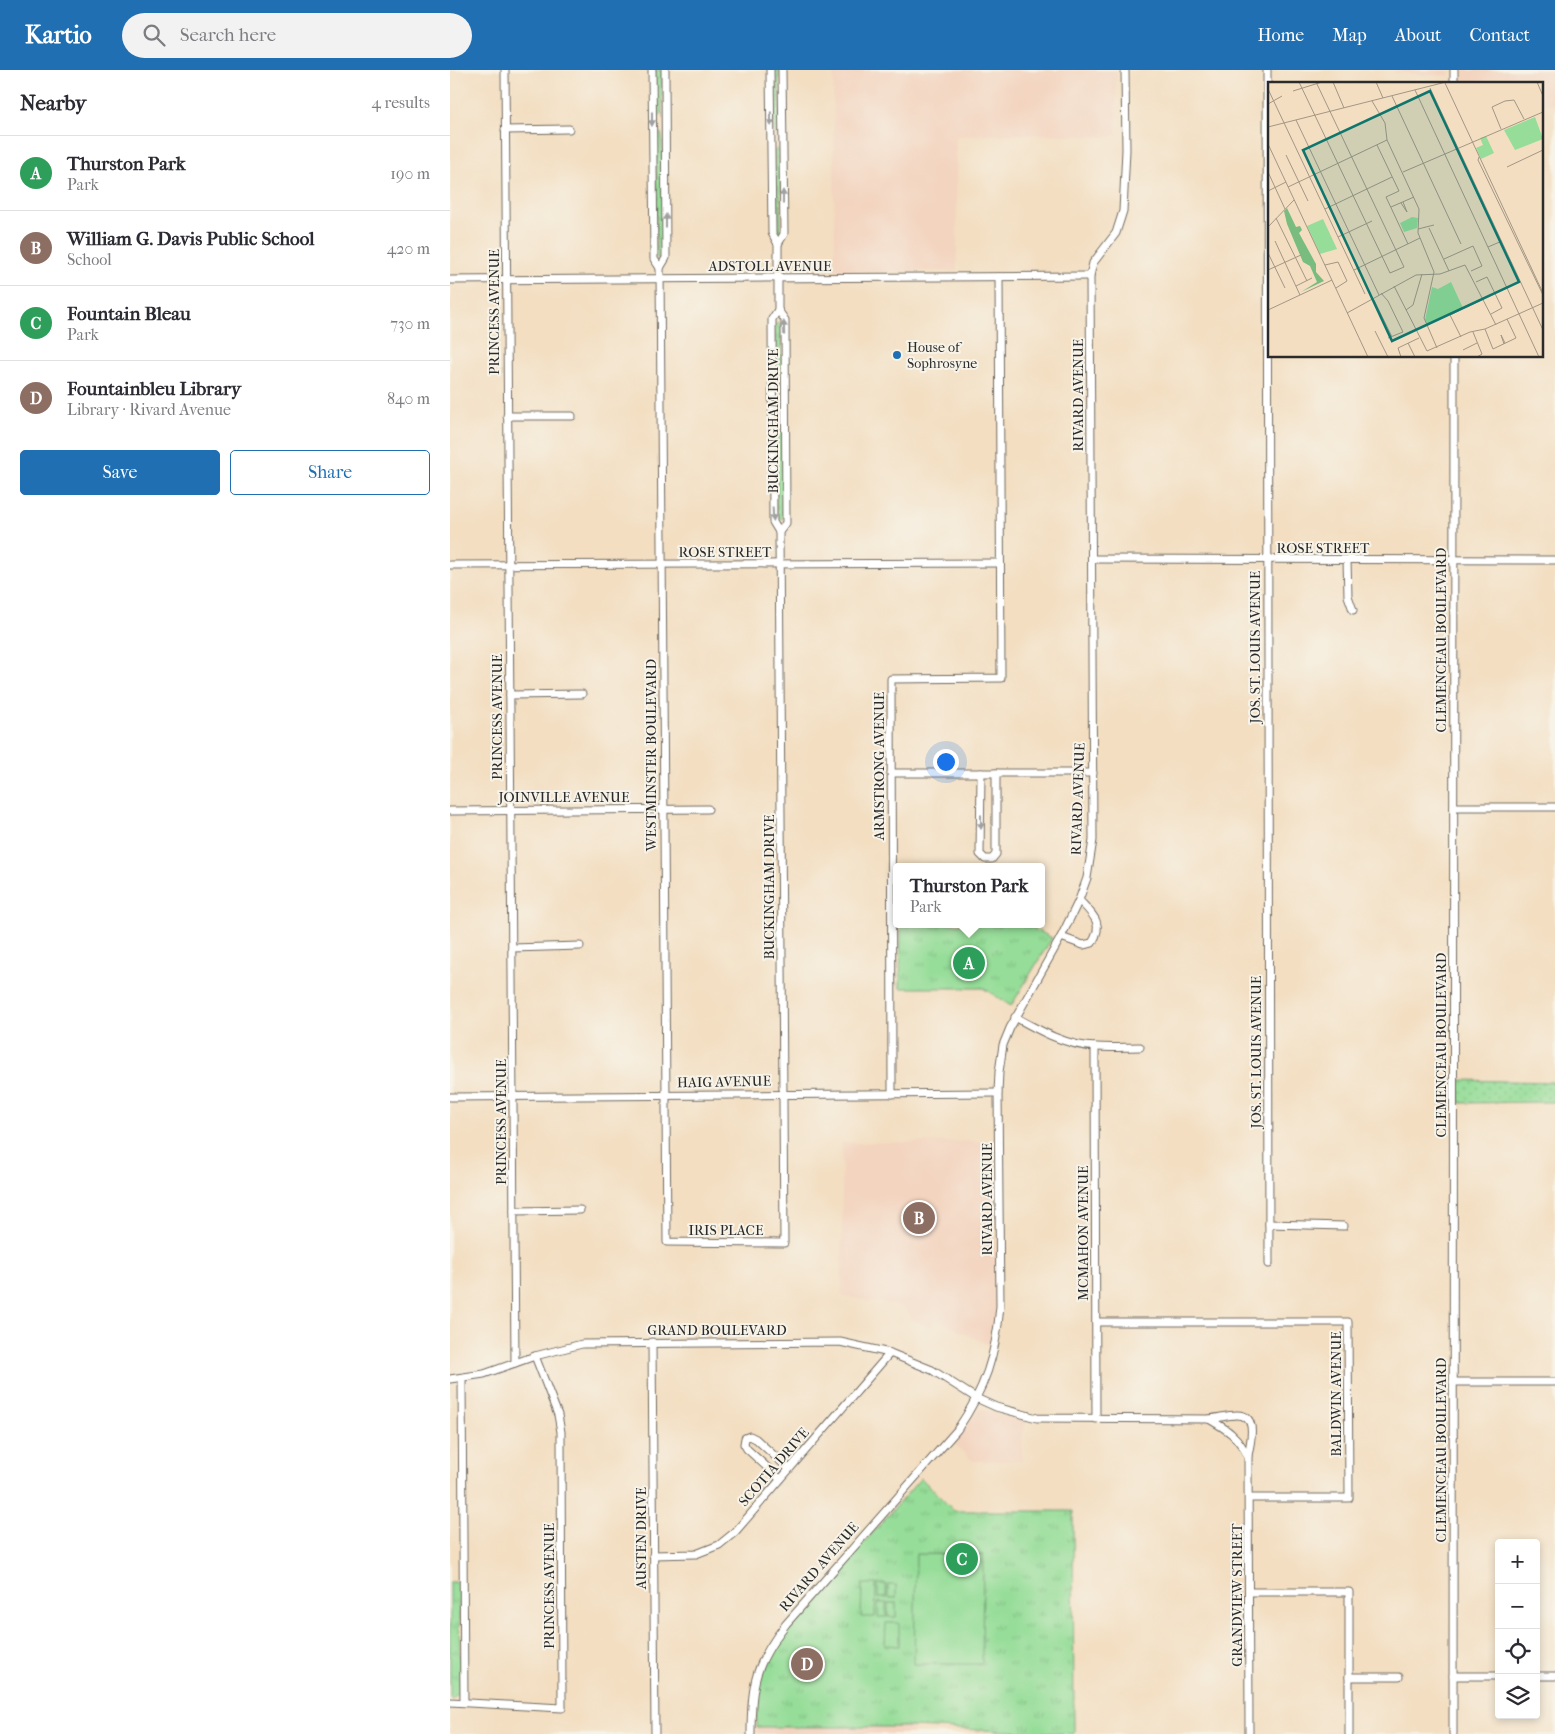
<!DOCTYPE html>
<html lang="en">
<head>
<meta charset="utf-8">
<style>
	body { margin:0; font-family:"IM FELL French Canon",serif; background:#f2f2f3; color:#2b2b33 }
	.controls { position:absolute; right:15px; bottom:15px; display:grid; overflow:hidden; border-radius:5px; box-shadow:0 2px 8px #0003 }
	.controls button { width:45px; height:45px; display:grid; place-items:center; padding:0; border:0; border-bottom:1px solid #e1e1e2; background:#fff; color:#2b2b33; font:25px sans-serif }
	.you { position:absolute; left:495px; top:691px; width:18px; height:18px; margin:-12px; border:4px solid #fff; border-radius:50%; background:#1a73e8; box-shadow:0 0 0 8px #1a73e833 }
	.badge { display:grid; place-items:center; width:32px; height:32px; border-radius:50%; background:#1f6fb2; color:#fff; font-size:16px; font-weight:700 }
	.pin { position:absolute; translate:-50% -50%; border:2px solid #fff; box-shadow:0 1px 5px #0006 }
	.popup { position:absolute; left:443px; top:793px; width:152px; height:65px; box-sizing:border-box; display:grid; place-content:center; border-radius:5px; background:#fff; filter:drop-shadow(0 1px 4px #0005); font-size:16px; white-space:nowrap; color:#7c7c81 }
	.popup b { font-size:19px; color:#2b2b33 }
	.popup::after { content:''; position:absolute; left:50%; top:100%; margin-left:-10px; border:10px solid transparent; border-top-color:#fff }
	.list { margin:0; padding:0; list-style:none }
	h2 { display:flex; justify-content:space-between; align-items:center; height:65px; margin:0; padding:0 20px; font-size:21px }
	h2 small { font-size:16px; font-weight:400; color:#7c7c81 }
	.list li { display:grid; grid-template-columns:32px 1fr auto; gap:15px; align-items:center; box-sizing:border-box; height:75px; padding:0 20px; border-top:1px solid #e1e1e2 }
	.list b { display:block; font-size:19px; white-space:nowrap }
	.list p { margin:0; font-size:16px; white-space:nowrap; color:#7c7c81 }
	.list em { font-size:16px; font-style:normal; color:#7c7c81 }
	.actions { display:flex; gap:10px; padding:15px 20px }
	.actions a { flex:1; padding:11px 0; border:1px solid #1f6fb2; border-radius:5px; text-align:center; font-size:18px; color:#1f6fb2 }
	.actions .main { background:#1f6fb2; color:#fff }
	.icon { flex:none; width:28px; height:28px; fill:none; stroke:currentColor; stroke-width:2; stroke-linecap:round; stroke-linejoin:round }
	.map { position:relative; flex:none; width:1105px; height:1664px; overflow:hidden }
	header { display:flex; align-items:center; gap:30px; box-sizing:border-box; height:70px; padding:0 25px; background:#1f6fb2; color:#fff }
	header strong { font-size:24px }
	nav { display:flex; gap:28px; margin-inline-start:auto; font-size:18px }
	.search { width:350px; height:45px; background:#f2f2f3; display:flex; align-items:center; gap:12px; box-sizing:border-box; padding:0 18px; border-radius:28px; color:#7c7c81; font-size:19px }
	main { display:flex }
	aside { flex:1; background:#fff }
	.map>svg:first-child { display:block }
	.built { fill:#f3d4bf }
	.grass { fill:url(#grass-dots); stroke:#608462 }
	.park { fill:url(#park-tufts); stroke:#608462 }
	.pitch { fill:#95dd98; stroke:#608462 }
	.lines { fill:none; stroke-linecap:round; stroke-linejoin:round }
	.minor-casing { stroke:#716a60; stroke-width:9 }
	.minor { stroke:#fff; stroke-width:7 }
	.oneway { fill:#a0a0a0 }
	.poi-dot { fill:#1f6fb2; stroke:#f7f3e8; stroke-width:2 }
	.labels { text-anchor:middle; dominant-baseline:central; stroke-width:4; stroke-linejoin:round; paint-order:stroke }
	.street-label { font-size:14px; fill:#2b2b2b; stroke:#f7f3e8 }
	.poi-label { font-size:14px; fill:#2b2b2b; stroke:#f7f3e8; text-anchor:start }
	.inset-road { fill:none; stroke:#a39685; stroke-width:1 }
	.view { fill:#0f766e; fill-opacity:0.15; stroke:#0f766e; stroke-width:2.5 }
	.inset-edge { fill:none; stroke:#2b2b2b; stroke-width:2.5 }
</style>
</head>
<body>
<header>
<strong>Kartio</strong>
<div class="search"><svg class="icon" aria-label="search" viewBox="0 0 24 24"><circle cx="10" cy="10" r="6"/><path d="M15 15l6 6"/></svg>Search here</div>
<nav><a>Home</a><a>Map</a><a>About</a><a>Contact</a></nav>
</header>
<main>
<aside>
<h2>Nearby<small>4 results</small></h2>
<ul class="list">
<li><span class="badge" style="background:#2e9e5b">A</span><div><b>Thurston Park</b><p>Park</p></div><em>190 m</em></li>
<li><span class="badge" style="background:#8d6e63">B</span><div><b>William G. Davis Public School</b><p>School</p></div><em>420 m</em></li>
<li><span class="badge" style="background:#2e9e5b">C</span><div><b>Fountain Bleau</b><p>Park</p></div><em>730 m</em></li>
<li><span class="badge" style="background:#8d6e63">D</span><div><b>Fountainbleu Library</b><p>Library · Rivard Avenue</p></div><em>840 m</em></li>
</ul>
<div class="actions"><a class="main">Save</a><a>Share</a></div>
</aside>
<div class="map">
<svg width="1105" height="1664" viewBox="0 0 1105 1664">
	<defs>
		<pattern id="grass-dots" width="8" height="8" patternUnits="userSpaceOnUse" patternTransform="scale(1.25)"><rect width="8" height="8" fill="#95dd98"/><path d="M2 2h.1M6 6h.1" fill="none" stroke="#81be83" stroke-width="1.8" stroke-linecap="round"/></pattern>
		<pattern id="park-tufts" width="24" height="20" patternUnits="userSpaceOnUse" patternTransform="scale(1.25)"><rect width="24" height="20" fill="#95dd98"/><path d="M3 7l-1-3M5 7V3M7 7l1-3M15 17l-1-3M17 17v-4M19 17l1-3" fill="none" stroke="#81be83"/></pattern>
	</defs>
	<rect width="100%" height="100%" fill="#f7f3e8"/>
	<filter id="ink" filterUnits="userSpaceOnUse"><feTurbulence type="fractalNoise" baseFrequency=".02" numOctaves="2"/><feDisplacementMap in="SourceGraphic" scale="10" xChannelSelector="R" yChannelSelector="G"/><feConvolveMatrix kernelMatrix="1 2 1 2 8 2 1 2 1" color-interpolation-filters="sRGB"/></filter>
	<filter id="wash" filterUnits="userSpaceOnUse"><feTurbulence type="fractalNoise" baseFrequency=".0096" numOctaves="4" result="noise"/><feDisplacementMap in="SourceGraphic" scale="20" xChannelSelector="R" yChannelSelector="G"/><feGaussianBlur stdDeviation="1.12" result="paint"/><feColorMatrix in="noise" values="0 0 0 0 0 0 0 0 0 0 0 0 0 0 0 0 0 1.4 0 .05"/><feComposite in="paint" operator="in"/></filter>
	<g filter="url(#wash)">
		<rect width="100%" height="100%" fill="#f3dec1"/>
		<g class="built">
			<polygon points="383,0 666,0 667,65 659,67 584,64 506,66 507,201 385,202"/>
			<polygon points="944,0 999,0 999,6 944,3"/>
			<polygon points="1008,0 1105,0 1105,34 1091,34 1091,14 1009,14"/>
			<polygon points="544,1071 546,1224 545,1245 541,1276 485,1249 481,1257 461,1249 455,1237 392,1226 392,1073"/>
			<polygon points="530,1338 576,1351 572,1369 572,1391 523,1391 503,1373"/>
			<rect x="307" y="1657" width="155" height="7"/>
		</g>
		<g class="grass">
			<polygon points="205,0 212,0 212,44 210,46 207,45 205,43"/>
			<polygon points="323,0 329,0 330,63 328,64 325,64 324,61"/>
			<polygon points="211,63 212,66 213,187 211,189 208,189 206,186 206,66"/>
			<polygon points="326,79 328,79 330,82 331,162 329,164 326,163 325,160 324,81"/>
			<polygon points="327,253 330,253 331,256 332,341 330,343 327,343 325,340 325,255"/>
			<polygon points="328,359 330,359 332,362 333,448 331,449 328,449 326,446 326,361"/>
			<polygon points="1009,1010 1105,1012 1105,1032 1010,1033"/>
		</g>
		<g class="park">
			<polygon points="451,854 575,854 602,868 561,936 533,918 450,918"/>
			<path d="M471,1408l33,33h119l1,223 -162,-7h-155c-2,-42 6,-65 31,-99z"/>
			<polygon points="0,1512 9,1512 10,1622 2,1629 0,1628"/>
		</g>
		<g class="pitch">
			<polygon points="466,1484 533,1485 532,1594 464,1594"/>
			<polygon points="412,1514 426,1514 425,1547 411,1547"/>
			<rect x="428" y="1514" width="8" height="14"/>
			<rect x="438" y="1515" width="8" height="13"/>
			<rect x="428" y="1533" width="8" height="14"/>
			<rect x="438" y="1533" width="8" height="14"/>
			<polygon points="436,1553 449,1553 449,1576 435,1575"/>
		</g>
	</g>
	<g filter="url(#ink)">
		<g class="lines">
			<g class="minor-casing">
				<g id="minor">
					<polyline points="55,0 65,1293"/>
					<polyline points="202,0 204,189 210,198"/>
					<polyline points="215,0 216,188 210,198 217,1172 334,1173 329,462 323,452 322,249 328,240 328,174 322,163 320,0"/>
					<polyline points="817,0 819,1194"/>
					<polyline points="1004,0 1004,14"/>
					<polyline points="55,60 119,59"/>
					<polyline points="328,174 334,164 332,0"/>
					<polyline points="0,210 640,206"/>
					<polyline points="328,240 335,250 336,453 329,462"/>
					<polyline points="57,346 122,346"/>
					<polyline points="642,489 1105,490"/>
					<polyline points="897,490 898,526 903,540"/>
					<polyline points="0,495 550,493"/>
					<polyline points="60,625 132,624"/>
					<polyline points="441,703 643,703"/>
					<polyline points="531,703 530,784 535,789 542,789 546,784 546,703"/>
					<polyline points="1004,737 1105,737"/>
					<polyline points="0,741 258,739"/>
					<path d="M611,867l22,8 9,-2c13,-20 0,-29 -13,-43"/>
					<polyline points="62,878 130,876"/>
					<path d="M565,947c25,14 52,29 81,30 15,1 29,0 44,0"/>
					<polyline points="645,977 646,1349"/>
					<polyline points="442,1024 441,609 551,608 549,207"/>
					<polyline points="0,1027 548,1023"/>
					<polyline points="64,1141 130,1140"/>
					<polyline points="819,1154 894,1156"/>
					<polyline points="646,1252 898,1252 899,1428 799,1428"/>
					<polyline points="202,1272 205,1664"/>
					<polyline points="12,1308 14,1632"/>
					<path d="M0,1309l34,-5 51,-18 47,-12 258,-2 50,11 42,17 44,28 20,9 41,11 172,1c19,11 29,17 39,38l1,277"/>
					<polyline points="1003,1312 1105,1312"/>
					<path d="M759,1349c9,-1 19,-4 28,-4 22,0 13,28 11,41"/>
					<polyline points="330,1409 297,1379 294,1374 295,1368 300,1366 306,1369 339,1399"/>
					<polyline points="203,1485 246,1484 269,1475 285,1462 440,1283"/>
					<polyline points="799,1522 899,1522 899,1664"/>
					<polyline points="1003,1606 1049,1606"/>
					<polyline points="1086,1606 1105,1606"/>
					<polyline points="899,1607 949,1607"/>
					<polyline points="0,1632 112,1638 111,1362 108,1345 85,1286"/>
					<path d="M301,1664c0,-50 4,-70 35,-110l171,-194c28,-41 39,-75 43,-124l-2,-213 1,-21 4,-27 7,-17 51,-91 18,-37 8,-22 6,-38 -3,-564 3,-13 23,-30 7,-22 3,-61 -1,-80"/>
					<polyline points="1003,1664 1004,286"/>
				</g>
			</g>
			<use href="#minor" class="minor"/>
		</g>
		<defs><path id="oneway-solid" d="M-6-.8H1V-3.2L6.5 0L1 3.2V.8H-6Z" transform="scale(1.25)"/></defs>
		<g class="oneway">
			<use href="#oneway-solid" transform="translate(202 49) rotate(90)"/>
			<use href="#oneway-solid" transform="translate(321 49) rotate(89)"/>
			<use href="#oneway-solid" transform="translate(333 127) rotate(-90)"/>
			<use href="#oneway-solid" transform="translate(216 151) rotate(-90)"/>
			<use href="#oneway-solid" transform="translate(334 258) rotate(-92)"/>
			<use href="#oneway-solid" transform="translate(323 444) rotate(87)"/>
			<use href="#oneway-solid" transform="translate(531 752) rotate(90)"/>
		</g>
	</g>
	<circle class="poi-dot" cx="447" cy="285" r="5"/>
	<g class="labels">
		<g class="street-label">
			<text x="320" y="196">ADSTOLL AVENUE</text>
			<text transform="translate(44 242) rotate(-90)">PRINCESS AVENUE</text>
			<text transform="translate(628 325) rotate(-90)">RIVARD AVENUE</text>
			<text transform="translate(323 351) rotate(-90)">BUCKINGHAM DRIVE</text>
			<text x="873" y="478">ROSE STREET</text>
			<text x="275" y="482">ROSE STREET</text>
			<text transform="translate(991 570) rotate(-90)">CLEMENCEAU BOULEVARD</text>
			<text transform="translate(805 577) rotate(-90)">JOS. ST. LOUIS AVENUE</text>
			<text transform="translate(47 647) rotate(-90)">PRINCESS AVENUE</text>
			<text transform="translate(201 685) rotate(-90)">WESTMINSTER BOULEVARD</text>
			<text transform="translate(429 696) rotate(-90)">ARMSTRONG AVENUE</text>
			<text x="114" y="727">JOINVILLE AVENUE</text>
			<text transform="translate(628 729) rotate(-88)">RIVARD AVENUE</text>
			<text transform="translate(319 817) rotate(-90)">BUCKINGHAM DRIVE</text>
			<text transform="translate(991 975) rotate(-90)">CLEMENCEAU BOULEVARD</text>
			<text transform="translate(806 982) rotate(-90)">JOS. ST. LOUIS AVENUE</text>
			<text transform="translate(274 1012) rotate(-1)">HAIG AVENUE</text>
			<text transform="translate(51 1052) rotate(-90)">PRINCESS AVENUE</text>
			<text transform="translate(537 1129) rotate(-90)">RIVARD AVENUE</text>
			<text x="276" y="1160">IRIS PLACE</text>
			<text transform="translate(633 1163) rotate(-90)">MCMAHON AVENUE</text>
			<text x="267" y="1260">GRAND BOULEVARD</text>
			<text transform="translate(886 1324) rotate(-90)">BALDWIN AVENUE</text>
			<text transform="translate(991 1380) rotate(-90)">CLEMENCEAU BOULEVARD</text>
			<text transform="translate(324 1397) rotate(-49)">SCOTIA DRIVE</text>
			<text transform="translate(191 1468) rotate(-90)">AUSTEN DRIVE</text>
			<text transform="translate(369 1497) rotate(-49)">RIVARD AVENUE</text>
			<text transform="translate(99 1516) rotate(-90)">PRINCESS AVENUE</text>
			<text transform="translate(787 1525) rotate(-90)">GRANDVIEW STREET</text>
		</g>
		<g class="poi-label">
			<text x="457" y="277">House of<tspan x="457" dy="16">Sophrosyne</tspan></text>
		</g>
	</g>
	<g transform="translate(818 12)">
		<rect width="275" height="275" fill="#f3dec1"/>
		<path d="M218,54l8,17 -13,6 -5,-11 7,-3 -3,-7z" fill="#95dd98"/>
		<path d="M19,126l9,19 4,-1 2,4 -3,3 17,31v8l8,9 -23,11 16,-10 -7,-16 -7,-4 -16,-38 -3,-13z" fill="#78bc80"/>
		<path d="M55,137l14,30 -17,5 -13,-28z" fill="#95dd98"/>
		<path d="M267,35l8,22 -28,11 -11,-20zM144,135l6,1 -1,10 -13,4 -4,-9zM183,200l12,26 -36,16 -2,-4 7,-33 6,2z" fill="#95dd98"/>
		<path class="inset-road" d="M31,0l91,191 14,-6 -88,-185M65,0l11,26M108,0l7,16M269,0l6,14M177,1l98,210M162,6l113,242M0,7l97,205M147,8l124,267M25,9l29,-9M124,14l69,148M104,19l13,22 2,17 32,69 -1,24 16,39 -10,46 13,30M0,22l14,-8M28,38l83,175M0,45l178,-45M233,47l-9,-22 13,-6 9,-1 10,19M0,62l100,213M109,63l22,46 -13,6 22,47M18,73l22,46M211,75l-1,3 65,135M239,85l36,-17M0,90l17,37M135,90l140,-60M20,105l99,-47M0,109l18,-9M133,121l6,9 -4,-10M123,125l23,-10M57,127l67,-32M8,136l31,63M0,145l26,-27M161,146l20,43M150,147l16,-4M70,155l34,-16M7,159l25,54M220,165l14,-6M0,171l17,35M176,177l29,-13 9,20 -11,5M57,183l13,-3 9,19 -11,7M0,188l33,-15M86,188l66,-32M208,200l11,-5 15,31 -11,6M28,204l16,-8M126,204l33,65 43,-19 15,-3 58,-26M113,211l7,8 15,31 -15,6M106,218l18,37M0,228l64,-30M138,228l7,-5 9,-31M79,231l69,-38 24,-1 25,-9 31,60M217,247l8,20 23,-11 -9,-19M107,249l13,26M205,250l9,22 -5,3M193,255l-11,-22 34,-16M140,261l7,14M236,262l-3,-9 4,8M195,268l14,-7M133,275l-3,-9 21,-10"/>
		<path class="view" d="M162,9l89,191 -127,59 -89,-191z"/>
		<rect width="275" height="275" class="inset-edge"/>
	</g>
</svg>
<div class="controls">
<button>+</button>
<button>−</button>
<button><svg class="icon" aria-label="locate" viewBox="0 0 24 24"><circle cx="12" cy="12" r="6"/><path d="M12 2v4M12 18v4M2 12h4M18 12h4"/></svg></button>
<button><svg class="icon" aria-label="layers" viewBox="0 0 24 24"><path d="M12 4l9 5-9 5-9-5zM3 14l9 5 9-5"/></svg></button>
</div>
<div class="you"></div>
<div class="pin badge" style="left:519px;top:893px;background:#2e9e5b">A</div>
<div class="popup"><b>Thurston Park</b>Park</div>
<div class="pin badge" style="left:469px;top:1148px;background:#8d6e63">B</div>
<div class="pin badge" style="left:512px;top:1489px;background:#2e9e5b">C</div>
<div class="pin badge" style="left:357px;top:1594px;background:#8d6e63">D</div>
</div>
</main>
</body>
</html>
